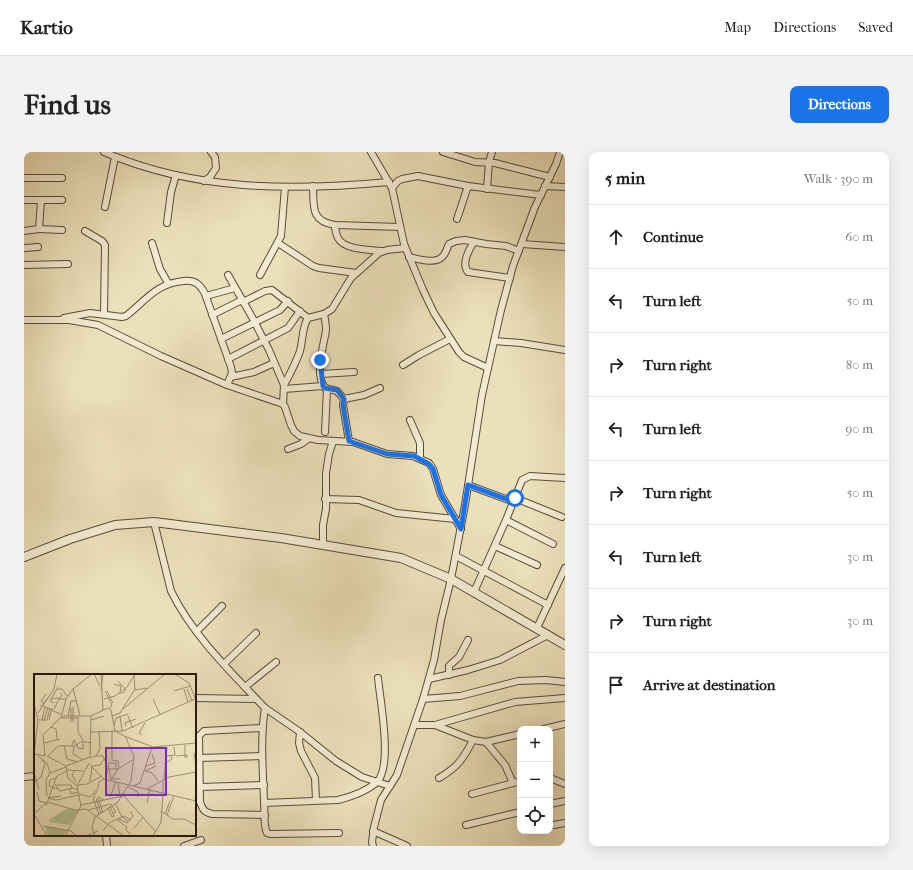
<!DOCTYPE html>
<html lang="en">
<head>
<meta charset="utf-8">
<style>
	body { margin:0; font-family:"IM FELL French Canon",serif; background:#f2f2f2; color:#222 }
	.controls { position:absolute; right:12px; bottom:12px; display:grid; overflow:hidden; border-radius:8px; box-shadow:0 4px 16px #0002 }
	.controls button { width:36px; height:36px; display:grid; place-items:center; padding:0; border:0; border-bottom:1px solid #e0e0e0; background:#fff; color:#222; font:20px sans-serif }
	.stop { position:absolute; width:12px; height:12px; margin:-9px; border:3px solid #1a73e8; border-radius:50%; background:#fff }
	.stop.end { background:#1a73e8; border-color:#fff; box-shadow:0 1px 4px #0008 }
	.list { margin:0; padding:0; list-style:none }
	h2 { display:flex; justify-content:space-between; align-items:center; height:52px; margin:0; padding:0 16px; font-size:17px }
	h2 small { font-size:13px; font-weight:400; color:#767676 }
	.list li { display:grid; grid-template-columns:26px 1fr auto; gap:12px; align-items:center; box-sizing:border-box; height:64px; padding:0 16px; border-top:1px solid #e0e0e0 }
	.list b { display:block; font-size:15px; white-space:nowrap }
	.list em { font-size:13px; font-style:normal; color:#767676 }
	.icon { flex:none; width:22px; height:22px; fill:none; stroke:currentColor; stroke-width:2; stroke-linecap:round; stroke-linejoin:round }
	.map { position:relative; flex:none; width:541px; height:694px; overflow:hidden; border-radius:8px }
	header { display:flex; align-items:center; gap:24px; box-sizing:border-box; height:56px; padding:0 20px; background:#fff; border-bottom:1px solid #e0e0e0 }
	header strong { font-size:19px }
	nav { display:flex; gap:22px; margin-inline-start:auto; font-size:14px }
	.intro { display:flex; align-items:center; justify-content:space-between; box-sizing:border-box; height:96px; padding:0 24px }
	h1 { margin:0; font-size:28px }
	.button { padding:10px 18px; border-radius:8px; background:#1a73e8; color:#fff; font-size:14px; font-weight:700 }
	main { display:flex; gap:24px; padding:0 24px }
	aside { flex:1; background:#fff; border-radius:8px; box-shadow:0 4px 16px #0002 }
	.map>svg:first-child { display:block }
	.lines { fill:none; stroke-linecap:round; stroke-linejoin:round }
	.minor-casing { stroke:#584a3a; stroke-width:8 }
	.tertiary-casing { stroke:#584a3a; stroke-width:10 }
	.minor { stroke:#f2ebd2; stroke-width:6 }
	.tertiary { stroke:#f2ebd2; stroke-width:8 }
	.route { stroke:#1a73e8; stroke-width:5 }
	.inset-road { fill:none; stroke:#9d9076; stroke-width:1 }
	.view { fill:#7b2cbf; fill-opacity:0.15; stroke:#7b2cbf; stroke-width:2 }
	.inset-edge { fill:none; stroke:#27180f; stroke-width:2 }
</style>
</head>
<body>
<header>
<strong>Kartio</strong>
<nav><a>Map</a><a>Directions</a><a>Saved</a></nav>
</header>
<div class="intro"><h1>Find us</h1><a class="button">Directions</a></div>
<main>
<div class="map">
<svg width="541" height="694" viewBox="0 0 541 694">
	<rect width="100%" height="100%" fill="#ebe0ba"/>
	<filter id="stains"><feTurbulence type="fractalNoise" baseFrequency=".005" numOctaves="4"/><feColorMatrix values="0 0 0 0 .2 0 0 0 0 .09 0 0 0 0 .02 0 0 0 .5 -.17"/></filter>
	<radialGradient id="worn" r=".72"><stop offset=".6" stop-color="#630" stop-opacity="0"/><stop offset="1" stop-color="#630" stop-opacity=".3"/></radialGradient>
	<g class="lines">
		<g class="minor-casing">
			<g id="minor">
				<path d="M80,0c90,39 188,39 285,30"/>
				<polyline points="347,0 368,36 380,92 399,138 410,161 435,200 440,205 464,216"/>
				<polyline points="419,0 451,10 471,11 526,25"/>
				<polyline points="0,26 38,26"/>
				<polyline points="180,29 186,25 192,16 191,5 187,0"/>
				<path d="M289,34c1,20 -3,35 22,39l65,2"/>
				<polyline points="521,34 541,35"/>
				<polyline points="368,36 374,29 378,27 394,24 444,34 517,43"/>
				<polyline points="463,37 465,10 468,0"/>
				<polyline points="0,48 38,48"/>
				<polyline points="81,55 91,5"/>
				<polyline points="433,67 444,34"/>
				<polyline points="143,71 147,40 152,23"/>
				<path d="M311,73c0,4 1,9 3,13 6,12 32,12 44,13"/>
				<polyline points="15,77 38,78"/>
				<polyline points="0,79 15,77 17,48"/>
				<polyline points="61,79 78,89 81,93 80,162"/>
				<path d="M450,90c-5,7 -13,22 -6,30l42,6"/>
				<polyline points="128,91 136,117 144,131"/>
				<polyline points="254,91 289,114 295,116 332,121"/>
				<polyline points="498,92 541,95"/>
				<polyline points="0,96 14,95"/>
				<path d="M385,105c9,2 27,8 34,-1 3,-3 4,-8 6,-12l7,-3 9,-1 21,4 20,2 13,5"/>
				<polyline points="0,113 44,112"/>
				<polyline points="204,123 228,165 245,198 260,233 259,252"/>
				<polyline points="236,123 257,84 261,35"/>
				<polyline points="182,144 211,136"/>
				<polyline points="219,150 241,139 248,138 284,166"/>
				<path d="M300,162c1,5 2,11 2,16 -2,15 -12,44 -1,58l12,3 7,8"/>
				<polyline points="188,163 218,148"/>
				<path d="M40,166l26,-5 32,4 4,-1c20,-16 31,-33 58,-35 11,-1 16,3 21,13l26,73 1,6 -5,12"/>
				<polyline points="0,168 45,168 74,173 137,204 203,233 259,252 261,255 267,273 270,279 276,284 294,288 329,290 363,302 389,304 405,311 409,317 417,343 437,377"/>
				<polyline points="197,187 256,158 264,149"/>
				<polyline points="470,189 497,191 541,198"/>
				<polyline points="204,207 264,176 276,159"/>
				<polyline points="379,213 395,203 426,187"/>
				<polyline points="297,222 330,220"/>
				<polyline points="207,225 230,220 250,211"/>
				<path d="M260,233c6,-11 12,-22 16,-34 3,-11 2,-24 8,-33l16,-4 8,-5 19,-31 28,-25 8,-3 18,-2"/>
				<polyline points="260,237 299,234"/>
				<polyline points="386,268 396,291 396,306"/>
				<polyline points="301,280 303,237"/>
				<polyline points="325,289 319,253 320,247 340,243 356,236"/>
				<polyline points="264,297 277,292 284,287"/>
				<polyline points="444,333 490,350"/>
				<polyline points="491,346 538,365"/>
				<polyline points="301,347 335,348 372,361 431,367"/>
				<polyline points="482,368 529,392"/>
				<path d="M130,370l17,69c22,45 60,81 94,117 -5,31 -2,63 -1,94 1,9 -1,23 3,31l3,1 69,-1"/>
				<polyline points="299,393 299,373 302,357 302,321 305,302 309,289"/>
				<polyline points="471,394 513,413"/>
				<polyline points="432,404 524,453"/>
				<polyline points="450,440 482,368 498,328 506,324 541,326"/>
				<polyline points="513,476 541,416"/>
				<polyline points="173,479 198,454"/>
				<polyline points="200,512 232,481"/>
				<polyline points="425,523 425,514 435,505 444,488"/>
				<polyline points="405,527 444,518 476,508 524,483"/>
				<polyline points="221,535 252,510"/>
				<polyline points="171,546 232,547"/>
				<polyline points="399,547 436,544 494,529 522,528 541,530"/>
				<polyline points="241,556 276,580 312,609 338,625 366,634"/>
				<polyline points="391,573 411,573 449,588 462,590 481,613 489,631 496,629"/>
				<polyline points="411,573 491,550 541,546"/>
				<path d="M238,576l-58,3 -5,5 1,66c3,8 4,10 12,12l53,1"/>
				<polyline points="520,577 541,572"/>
				<polyline points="276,580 275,591 277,599 291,626 292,648"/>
				<polyline points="462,590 496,582"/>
				<polyline points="175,606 238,604"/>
				<polyline points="0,625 11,624"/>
				<path d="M415,626c19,-11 24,-19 34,-38"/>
				<polyline points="526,626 541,632"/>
				<polyline points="176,635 240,633"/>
				<polyline points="448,642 489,631"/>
				<path d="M240,651l74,-3c12,-3 29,-9 39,-18 16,-16 3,-82 1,-104"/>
				<polyline points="526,652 541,649"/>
				<polyline points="442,673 496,660"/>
				<polyline points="530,673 541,671"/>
				<polyline points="349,679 383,694"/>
				<polyline points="82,683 83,694"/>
				<polyline points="160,694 177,688"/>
				<polyline points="349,694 348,690 350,675 357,648 373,623 399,547 410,508 417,468 427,427 441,353 458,243 477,158 489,114 511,55 532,12 536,0"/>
			</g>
		</g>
		<g class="tertiary-casing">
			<polyline id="tertiary" points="0,405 46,387 91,373 130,370 257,386 377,406 427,427 541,493"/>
		</g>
		<use href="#minor" class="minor"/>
		<use href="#tertiary" class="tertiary"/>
	</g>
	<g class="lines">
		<polyline class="route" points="296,208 299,234 301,236 313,238 320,247 319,253 325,289 363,302 390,304 405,312 409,317 417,343 437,377 444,333 490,350 491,346"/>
	</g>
	<g transform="translate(10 522)">
		<rect width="162" height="162" fill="#ebe0ba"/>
		<path d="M34,134l10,3 -9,14 -20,-3 1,-3zM11,152l21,4 -2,6h-16z" fill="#b1c394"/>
		<path class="inset-road" d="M60,0l6,12M67,0l2,36M141,0l14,9 7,17M84,7l8,9 -3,3h-4M80,10l7,2 -1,5M23,15h5l5,7M39,15l19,-15M150,15l4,13M153,15l5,12M67,16l2,-15M101,16l12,-2M71,17l7,14 -2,3M73,17l6,12M140,17l16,-5M17,25l9,-1 2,-3 -2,-2M70,25l11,-3 12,-9 8,-13M119,25l7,15M10,29l-3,-2 5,-7M20,29l-4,-2 8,-14M0,30l4,16 -4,35M9,32l19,9M6,33l9,-10M39,33v15M37,34v14M20,35l5,-10h7M89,35l42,-35M4,39l16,-24 3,-15M28,40l4,-15 7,-10 7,26M34,42l3,-15h6M44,42v16l5,8M78,42l8,-3 15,-24 -1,-14M86,42l2,15M94,42l5,12M26,44h18M5,46h8l3,-12M8,46l3,-13M15,46l3,-12M57,46l13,-4M10,47l4,-14M80,51l2,-7 12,-4M92,52l-1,-3 11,-4M17,53l5,2 1,10M78,57v29l6,1 1,7M57,58l32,-1 72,-32M108,61l-3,-2 6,-10M10,69l16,-4M30,71l3,14 11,3M38,71l2,-5 4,8 5,1v-7M151,71v13M40,72l-1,8 10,6M160,79l2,13M0,80l11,2 -2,-21 19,-19h29l17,-8 3,2 4,21 9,5 29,11 43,-4M4,82l9,7 3,10M13,82l19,10M14,82l10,-10h17l7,-5 9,2M62,82h7l3,7M132,82l9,-1 -1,-8M142,82l11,-1v3M56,84l6,-2 4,-7 -1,-17M55,90l15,15 92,22M130,90l8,-5 -1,-3M58,92l8,-1 4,-6M112,92l9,-3 -3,-9M74,95l1,-6h7v6M75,95l2,10h9M33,96l16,1M40,97l-2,4 4,7M111,97l11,-5M112,97l6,2 6,8M0,100l5,16M73,101v-6h11l16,-10M22,104l-6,2 -1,6 9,3M77,106l7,-11M130,106l3,-33M56,107l2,-14M0,108l7,-5 4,-13 -3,-4M84,109l2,13M21,110l5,7 13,-3 5,2M23,111h14l1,3M44,111l9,-1 15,-8M43,112l12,-23M99,112l7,-3 12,-36M94,113l10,5v5M36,115l1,5 7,-2M113,115l22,-12 27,-5M63,117l-4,7 6,17M3,118l2,9 7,2M129,119v-13M45,120l11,3 8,-9 1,-6 5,-3M89,121l32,36M13,122l-1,-16 4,-7 16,-6M76,123l6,-15M14,124l8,2 23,-5M14,124l13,-2M62,124l5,16M81,129l7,14 7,5M113,129l3,-14M47,131l42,-9M12,132l11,-30 10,-5M74,134l4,9 2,-1 -4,-10M54,136l23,-6 5,8 -3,1M127,137l12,8h11l12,6M69,139l-5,-16 6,3M0,140l13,22M0,140l13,-12 28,8 11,-1 38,27M131,140l5,-13M133,141l7,-19M85,145l8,4 6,-7 -3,-5M83,146l10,7 -1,3 4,4M9,152l28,5 5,5M100,154l9,-11M69,157l6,-8 15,-7 7,4M31,162l16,-30 -4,-20 -9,-8 -2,-12 24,-9 1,-41M52,162l12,-5M61,162l-3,-9 3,-10 23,-15 13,-21 3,-25 -9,-20M119,162l8,-14 2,-28"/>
		<path class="view" d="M72,74h60v47h-60z"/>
		<rect width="162" height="162" class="inset-edge"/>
	</g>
	<rect width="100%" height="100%" filter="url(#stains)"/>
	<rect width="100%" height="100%" fill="url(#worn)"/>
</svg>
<div class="controls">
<button>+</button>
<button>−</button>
<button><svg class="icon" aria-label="locate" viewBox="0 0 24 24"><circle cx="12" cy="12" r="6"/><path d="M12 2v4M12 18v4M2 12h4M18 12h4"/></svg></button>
</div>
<div class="stop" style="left:491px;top:346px"></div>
<div class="stop end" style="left:296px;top:208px"></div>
</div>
<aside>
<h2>5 min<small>Walk · 390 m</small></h2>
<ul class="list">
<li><svg class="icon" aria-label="ahead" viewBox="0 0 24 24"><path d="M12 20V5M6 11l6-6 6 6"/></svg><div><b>Continue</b></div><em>60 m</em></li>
<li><svg class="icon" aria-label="left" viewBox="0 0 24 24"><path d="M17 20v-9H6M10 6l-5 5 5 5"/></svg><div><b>Turn left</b></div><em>50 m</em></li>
<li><svg class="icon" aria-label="right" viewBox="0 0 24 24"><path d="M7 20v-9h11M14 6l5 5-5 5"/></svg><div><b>Turn right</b></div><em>80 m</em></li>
<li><svg class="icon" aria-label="left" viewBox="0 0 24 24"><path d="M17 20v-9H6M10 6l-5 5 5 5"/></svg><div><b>Turn left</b></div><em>90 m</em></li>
<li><svg class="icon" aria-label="right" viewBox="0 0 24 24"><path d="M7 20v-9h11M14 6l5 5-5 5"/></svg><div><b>Turn right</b></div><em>50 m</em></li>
<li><svg class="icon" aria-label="left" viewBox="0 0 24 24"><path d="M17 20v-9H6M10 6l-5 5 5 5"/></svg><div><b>Turn left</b></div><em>30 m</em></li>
<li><svg class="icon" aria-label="right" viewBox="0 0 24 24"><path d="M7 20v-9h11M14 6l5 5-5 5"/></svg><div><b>Turn right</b></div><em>30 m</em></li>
<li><svg class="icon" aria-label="arrive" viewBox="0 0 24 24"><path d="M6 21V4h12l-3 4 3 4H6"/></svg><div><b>Arrive at destination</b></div></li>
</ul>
</aside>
</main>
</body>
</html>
